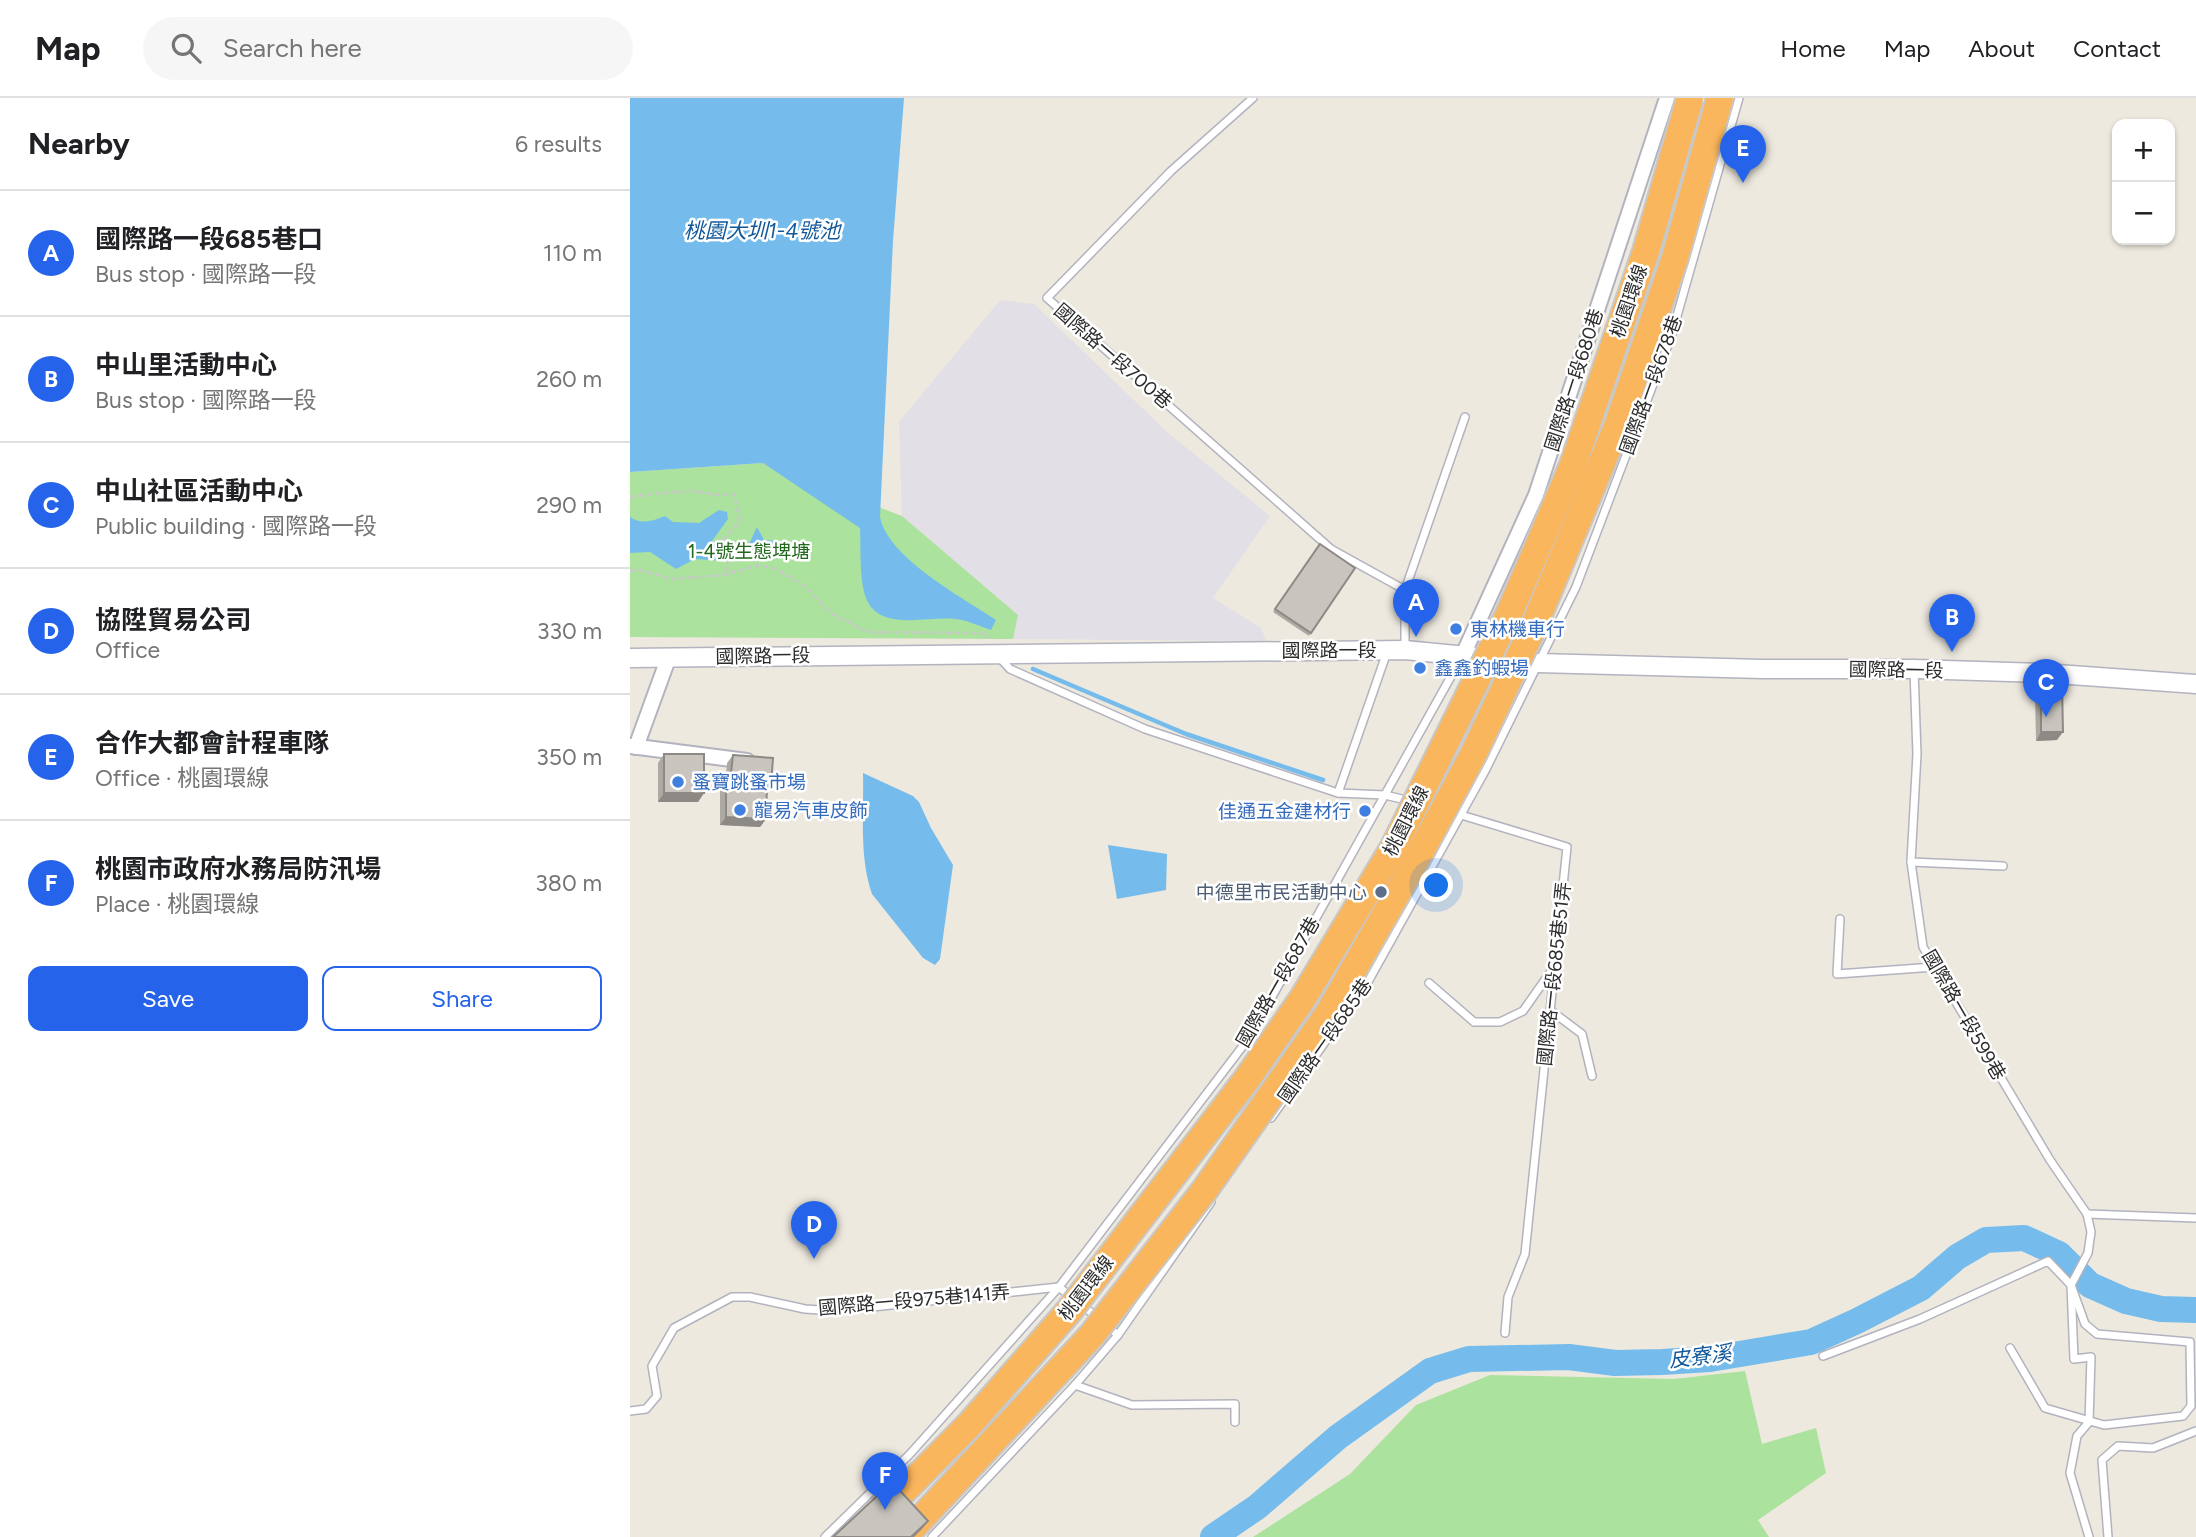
<!DOCTYPE html>
<html lang="en">
<head>
<meta charset="utf-8">
<style>
	body { margin:0; font-family:Figtree,"Noto Sans TC",sans-serif; background:#f6f6f6; color:#202124 }
	.controls { position:absolute; right:21px; top:21px; display:grid; overflow:hidden; border-radius:14px; box-shadow:0 2px 5px #0004 }
	.controls button { width:63px; height:63px; display:grid; place-items:center; padding:0; border:0; border-bottom:2px solid #e0e0e0; background:#fff; color:#202124; font:35px sans-serif }
	.you { position:absolute; left:807px; top:788px; width:24px; height:24px; margin:-18px; border:5px solid #fff; border-radius:50%; background:#1a73e8; box-shadow:0 0 0 10px #1a73e833 }
	.badge { display:grid; place-items:center; width:46px; height:46px; border-radius:50%; background:#2563eb; color:#fff; font-size:23px; font-weight:700 }
	.pin { position:absolute; translate:-50% -58px; filter:drop-shadow(0 2px 4px #0008) }
	.pin::after { content:''; position:absolute; top:37px; width:24px; height:21px; background:inherit; clip-path:polygon(0 0,100% 0,50% 100%) }
	.list { margin:0; padding:0; list-style:none }
	h2 { display:flex; justify-content:space-between; align-items:center; height:91px; margin:0; padding:0 28px; font-size:30px }
	h2 small { font-size:23px; font-weight:400; color:#757577 }
	.list li { display:grid; grid-template-columns:46px 1fr auto; gap:21px; align-items:center; box-sizing:border-box; height:126px; padding:0 28px; border-top:2px solid #e0e0e0 }
	.list b { display:block; font-size:26px; white-space:nowrap }
	.list p { margin:0; font-size:23px; white-space:nowrap; color:#757577 }
	.list em { font-size:23px; font-style:normal; color:#757577 }
	.actions { display:flex; gap:14px; padding:21px 28px }
	.actions a { flex:1; padding:16px 0; border:2px solid #2563eb; border-radius:14px; text-align:center; font-size:24px; color:#2563eb }
	.actions .main { background:#2563eb; color:#fff }
	.icon { flex:none; width:38px; height:38px; fill:none; stroke:currentColor; stroke-width:2; stroke-linecap:round; stroke-linejoin:round }
	.map { position:relative; flex:none; width:1566px; height:1439px; overflow:hidden }
	header { display:flex; align-items:center; gap:42px; box-sizing:border-box; height:98px; padding:0 35px; background:#fff; border-bottom:2px solid #e0e0e0 }
	header strong { font-size:33px }
	nav { display:flex; gap:38px; margin-inline-start:auto; font-size:24px }
	.search { width:490px; height:63px; background:#f6f6f6; display:flex; align-items:center; gap:18px; box-sizing:border-box; padding:0 24px; border-radius:38px; color:#757577; font-size:26px }
	main { display:flex }
	aside { flex:1; background:#fff }
	.map>svg:first-child { display:block }
	.industrial { fill:#e2dfe6 }
	.green { fill:#abe29d }
	.water { fill:#75bcec }
	.lines { fill:none; stroke-linecap:round; stroke-linejoin:round }
	.stream { stroke:#75bcec; stroke-width:4.5 }
	.river { stroke:#75bcec; stroke-width:26 }
	.service-casing { stroke:#b2b3bf; stroke-width:10 }
	.minor-casing { stroke:#b2b3bf; stroke-width:18 }
	.tertiary-casing { stroke:#b2b3bf; stroke-width:21 }
	.path { stroke:#c8c8c8; stroke-width:2.5; stroke-dasharray:5 3.5; stroke-linecap:butt }
	.service { stroke:#fff; stroke-width:7 }
	.minor { stroke:#fff; stroke-width:14 }
	.tertiary { stroke:#fff; stroke-width:18 }
	.motorway-bridge-casing { stroke:#c8c8c8; stroke-width:30; stroke-linecap:butt }
	.motorway-bridge { stroke:#fab65c; stroke-width:26 }
	.wall { fill:#ada9a3 }
	.shaded-wall { fill:#8d8a85 }
	.building { fill:#c9c5be; stroke:#8d8a85; stroke-width:2 }
	.shop-dot { fill:#3f7fe0; stroke:#fff; stroke-width:2.5 }
	.service-dot { fill:#5c6f8a; stroke:#fff; stroke-width:2.5 }
	.labels { text-anchor:middle; dominant-baseline:central; stroke-width:5; stroke-linejoin:round; paint-order:stroke }
	.street-label { font-size:19px; fill:#2c2c2c; stroke:#fff }
	.park-label { font-size:19px; fill:#22681c; stroke:#fff }
	.shop-label { font-size:19px; fill:#366cbe; stroke:#fff; text-anchor:start }
	.service-label { font-size:19px; fill:#4e5e75; stroke:#fff; text-anchor:end }
	.water-label { font-size:21px; font-style:italic; fill:#11589a; stroke:#fff }
</style>
</head>
<body>
<header>
<strong>Map</strong>
<div class="search"><svg class="icon" aria-label="search" viewBox="0 0 24 24"><circle cx="10" cy="10" r="6"/><path d="M15 15l6 6"/></svg>Search here</div>
<nav><a>Home</a><a>Map</a><a>About</a><a>Contact</a></nav>
</header>
<main>
<aside>
<h2>Nearby<small>6 results</small></h2>
<ul class="list">
<li><span class="badge">A</span><div><b>國際路一段685巷口</b><p>Bus stop · 國際路一段</p></div><em>110 m</em></li>
<li><span class="badge">B</span><div><b>中山里活動中心</b><p>Bus stop · 國際路一段</p></div><em>260 m</em></li>
<li><span class="badge">C</span><div><b>中山社區活動中心</b><p>Public building · 國際路一段</p></div><em>290 m</em></li>
<li><span class="badge">D</span><div><b>協陞貿易公司</b><p>Office</p></div><em>330 m</em></li>
<li><span class="badge">E</span><div><b>合作大都會計程車隊</b><p>Office · 桃園環線</p></div><em>350 m</em></li>
<li><span class="badge">F</span><div><b>桃園市政府水務局防汛場</b><p>Place · 桃園環線</p></div><em>380 m</em></li>
</ul>
<div class="actions"><a class="main">Save</a><a>Share</a></div>
</aside>
<div class="map">
<svg width="1566" height="1439" viewBox="0 0 1566 1439">
	<rect width="100%" height="100%" fill="#ede9df"/>
	<polygon class="industrial" points="370,202 404,206 536,333 640,418 583,500 631,530 636,543 383,541 388,517 272,418 269,324"/>
	<g class="green">
		<polygon points="133,365 272,418 388,517 383,541 0,539 0,374"/>
		<polygon points="1115,1273 1132,1346 1186,1330 1196,1375 1128,1422 1139,1439 623,1439 720,1376 786,1307 860,1277 1044,1281"/>
	</g>
	<g class="water">
		<path d="M0,0h274l-11,143 -13,276c8,41 82,80 116,103l-5,10c-12,-4 -24,-10 -36,-11 -28,-3 -76,13 -89,-21 -7,-19 -5,-50 -6,-70l-97,-65 -133,9z"/>
		<path d="M89,412l8,2 1,7 -16,22 16,13 -3,7 -30,-2 -19,10 -26,-17 -20,1v-36c11,8 23,4 35,-1l8,6 26,1z"/>
		<polygon points="127,429 134,442 146,443 155,450 125,455 118,448"/>
		<path d="M233,675l50,23 6,6 12,26 22,37 -13,94 -5,6 -12,-7 -51,-64c-13,-38 -8,-81 -9,-121z"/>
		<polygon points="478,747 537,756 536,792 487,801"/>
	</g>
	<g class="lines">
		<polyline class="stream" points="403,571 556,636 693,682"/>
		<polyline class="river" points="583,1439 627,1409 708,1339 800,1273 839,1261 939,1259 985,1265 1032,1264 1080,1261 1181,1244 1227,1223 1291,1190 1327,1159 1356,1142 1394,1140 1429,1156 1460,1187 1496,1203 1531,1211 1566,1212"/>
		<g class="service-casing">
			<g id="service">
				<polyline points="623,0 541,73 417,200 701,451 775,492"/>
				<polyline points="775,552 775,492 835,319"/>
				<polyline points="369,559 380,571 515,631 708,695 755,697 780,703"/>
				<polyline points="1284,572 1287,656 1281,764 1293,849 1420,1062 1457,1116 1461,1134 1458,1155 1441,1187 1444,1261 1461,1259 1459,1324 1447,1338 1440,1375 1459,1439"/>
				<polyline points="708,695 757,554"/>
				<polyline points="828,716 937,749 895,1156 878,1199 875,1235"/>
				<polyline points="1281,764 1373,768"/>
				<polyline points="1210,821 1207,876 1304,869"/>
				<polyline points="799,885 844,924 870,924 893,913 924,869"/>
				<polyline points="920,912 952,936 962,978"/>
				<polyline points="641,1020 739,882 855,673 946,489 1041,239 1109,0"/>
				<polyline points="1457,1116 1566,1120"/>
				<polyline points="429,1189 442,1200"/>
				<polyline points="452,1207 488,1237 581,1104"/>
				<polyline points="1193,1258 1290,1221 1418,1163 1441,1187 1455,1226 1467,1236 1560,1244 1561,1308 1553,1318 1474,1327 1415,1310 1380,1250"/>
				<polyline points="445,1287 502,1307 605,1306 605,1324"/>
				<polyline points="0,1313 16,1311 27,1298 22,1268 44,1230 102,1199 120,1199 175,1211 205,1213 429,1189"/>
				<polyline points="195,1439 280,1356 429,1189 619,940 833,557"/>
				<polyline points="302,1439 445,1287 488,1237"/>
				<polyline points="1478,1439 1472,1362 1488,1348 1523,1350 1566,1333"/>
			</g>
		</g>
		<g class="minor-casing">
			<g id="minor">
				<polyline points="833,557 906,397 1037,0"/>
				<polyline points="0,648 117,663"/>
				<polyline points="6,649 38,561"/>
			</g>
		</g>
		<g class="tertiary-casing">
			<polyline id="tertiary" points="0,560 775,552 908,565 1132,571 1284,571 1413,575 1566,586"/>
		</g>
		<g class="path">
			<polyline points="0,399 31,395 64,393 86,397 104,396 110,423 93,442 107,450 94,477"/>
			<polyline points="0,473 10,472 42,481 94,477 129,467 146,471 175,488 202,516 238,534 356,535 358,540"/>
		</g>
		<use href="#service" class="service"/>
		<use href="#minor" class="minor"/>
		<use href="#tertiary" class="tertiary"/>
		<g class="motorway-bridge-casing">
			<g id="motorway-bridge">
				<polyline points="228,1439 340,1326 439,1213 617,981 673,900 764,749 879,516 943,367 1016,153 1060,0"/>
				<polyline points="274,1439 462,1237 574,1093 698,916 788,759 844,655 904,528 988,326 1045,160 1090,0"/>
			</g>
		</g>
		<use href="#motorway-bridge" class="motorway-bridge"/>
	</g>
	<g class="wall">
		<polygon points="690,446 725,470 679,538 643,514"/>
		<polygon points="1411,586 1427,642 1406,643 1405,595"/>
		<polygon points="34,656 74,695 68,704 28,704 28,665"/>
		<polygon points="103,657 141,687 137,694 136,721 130,729 90,727 90,685 96,677 97,665"/>
	</g>
	<g class="shaded-wall">
		<polygon points="1411,634 1433,634 1427,642 1406,643"/>
		<polygon points="34,695 74,695 68,704 28,704"/>
		<polygon points="96,719 136,721 130,729 90,727"/>
		<polygon points="298,1423 292,1431 284,1439 281,1439"/>
	</g>
	<g class="building">
		<polygon points="690,446 725,470 681,535 645,511"/>
		<polygon points="1411,586 1432,586 1433,634 1411,634"/>
		<rect x="34" y="656" width="40" height="39"/>
		<polygon points="103,657 143,660 141,687 137,687 136,721 96,719 96,677 101,675"/>
		<polygon points="262,1384 298,1423 281,1439 203,1439"/>
	</g>
	<g class="shop-dot">
		<circle cx="826" cy="531" r="7"/>
		<circle cx="790" cy="570" r="7"/>
		<circle cx="48" cy="684" r="7"/>
		<circle cx="110" cy="712" r="7"/>
		<circle cx="735" cy="713" r="7"/>
	</g>
	<circle class="service-dot" cx="751" cy="794" r="7"/>
	<g class="labels">
		<g class="street-label">
			<text transform="translate(999 203) rotate(-71)">桃園環線</text>
			<text transform="translate(483 258) rotate(41)">國際路一段700巷</text>
			<text transform="translate(944 282) rotate(-72)">國際路一段680巷</text>
			<text transform="translate(1021 287) rotate(-70)">國際路一段678巷</text>
			<text x="699" y="552">國際路一段</text>
			<text transform="translate(133 558) rotate(-1)">國際路一段</text>
			<text transform="translate(1266 572) rotate(1)">國際路一段</text>
			<text transform="translate(776 723) rotate(-63)">桃園環線</text>
			<text transform="translate(924 876) rotate(-84)">國際路一段685巷51弄</text>
			<text transform="translate(648 884) rotate(-60)">國際路一段687巷</text>
			<text transform="translate(1334 917) rotate(60)">國際路一段599巷</text>
			<text transform="translate(695 943) rotate(-55)">國際路一段685巷</text>
			<text transform="translate(456 1190) rotate(-52)">桃園環線</text>
			<text transform="translate(284 1202) rotate(-5)">國際路一段975巷141弄</text>
		</g>
		<g class="park-label">
			<text x="119" y="453">1-4號生態埤塘</text>
		</g>
		<g class="shop-label">
			<text x="840" y="531">東林機車行</text>
			<text x="804" y="570">鑫鑫釣蝦場</text>
			<text x="62" y="684">蚤寶跳蚤市場</text>
			<text x="124" y="712">龍易汽車皮飾</text>
			<text x="721" y="713" text-anchor="end">佳通五金建材行</text>
		</g>
		<g class="service-label">
			<text x="737" y="794">中德里市民活動中心</text>
		</g>
		<g class="water-label">
			<text x="132" y="132">桃園大圳1-4號池</text>
			<text transform="translate(1070 1258) rotate(-7)">皮寮溪</text>
		</g>
	</g>
</svg>
<div class="controls">
<button>+</button>
<button>−</button>
</div>
<div class="you"></div>
<div class="pin badge" style="left:786px;top:539px">A</div>
<div class="pin badge" style="left:1322px;top:554px">B</div>
<div class="pin badge" style="left:1416px;top:619px">C</div>
<div class="pin badge" style="left:184px;top:1161px">D</div>
<div class="pin badge" style="left:1113px;top:85px">E</div>
<div class="pin badge" style="left:255px;top:1412px">F</div>
</div>
</main>
</body>
</html>
